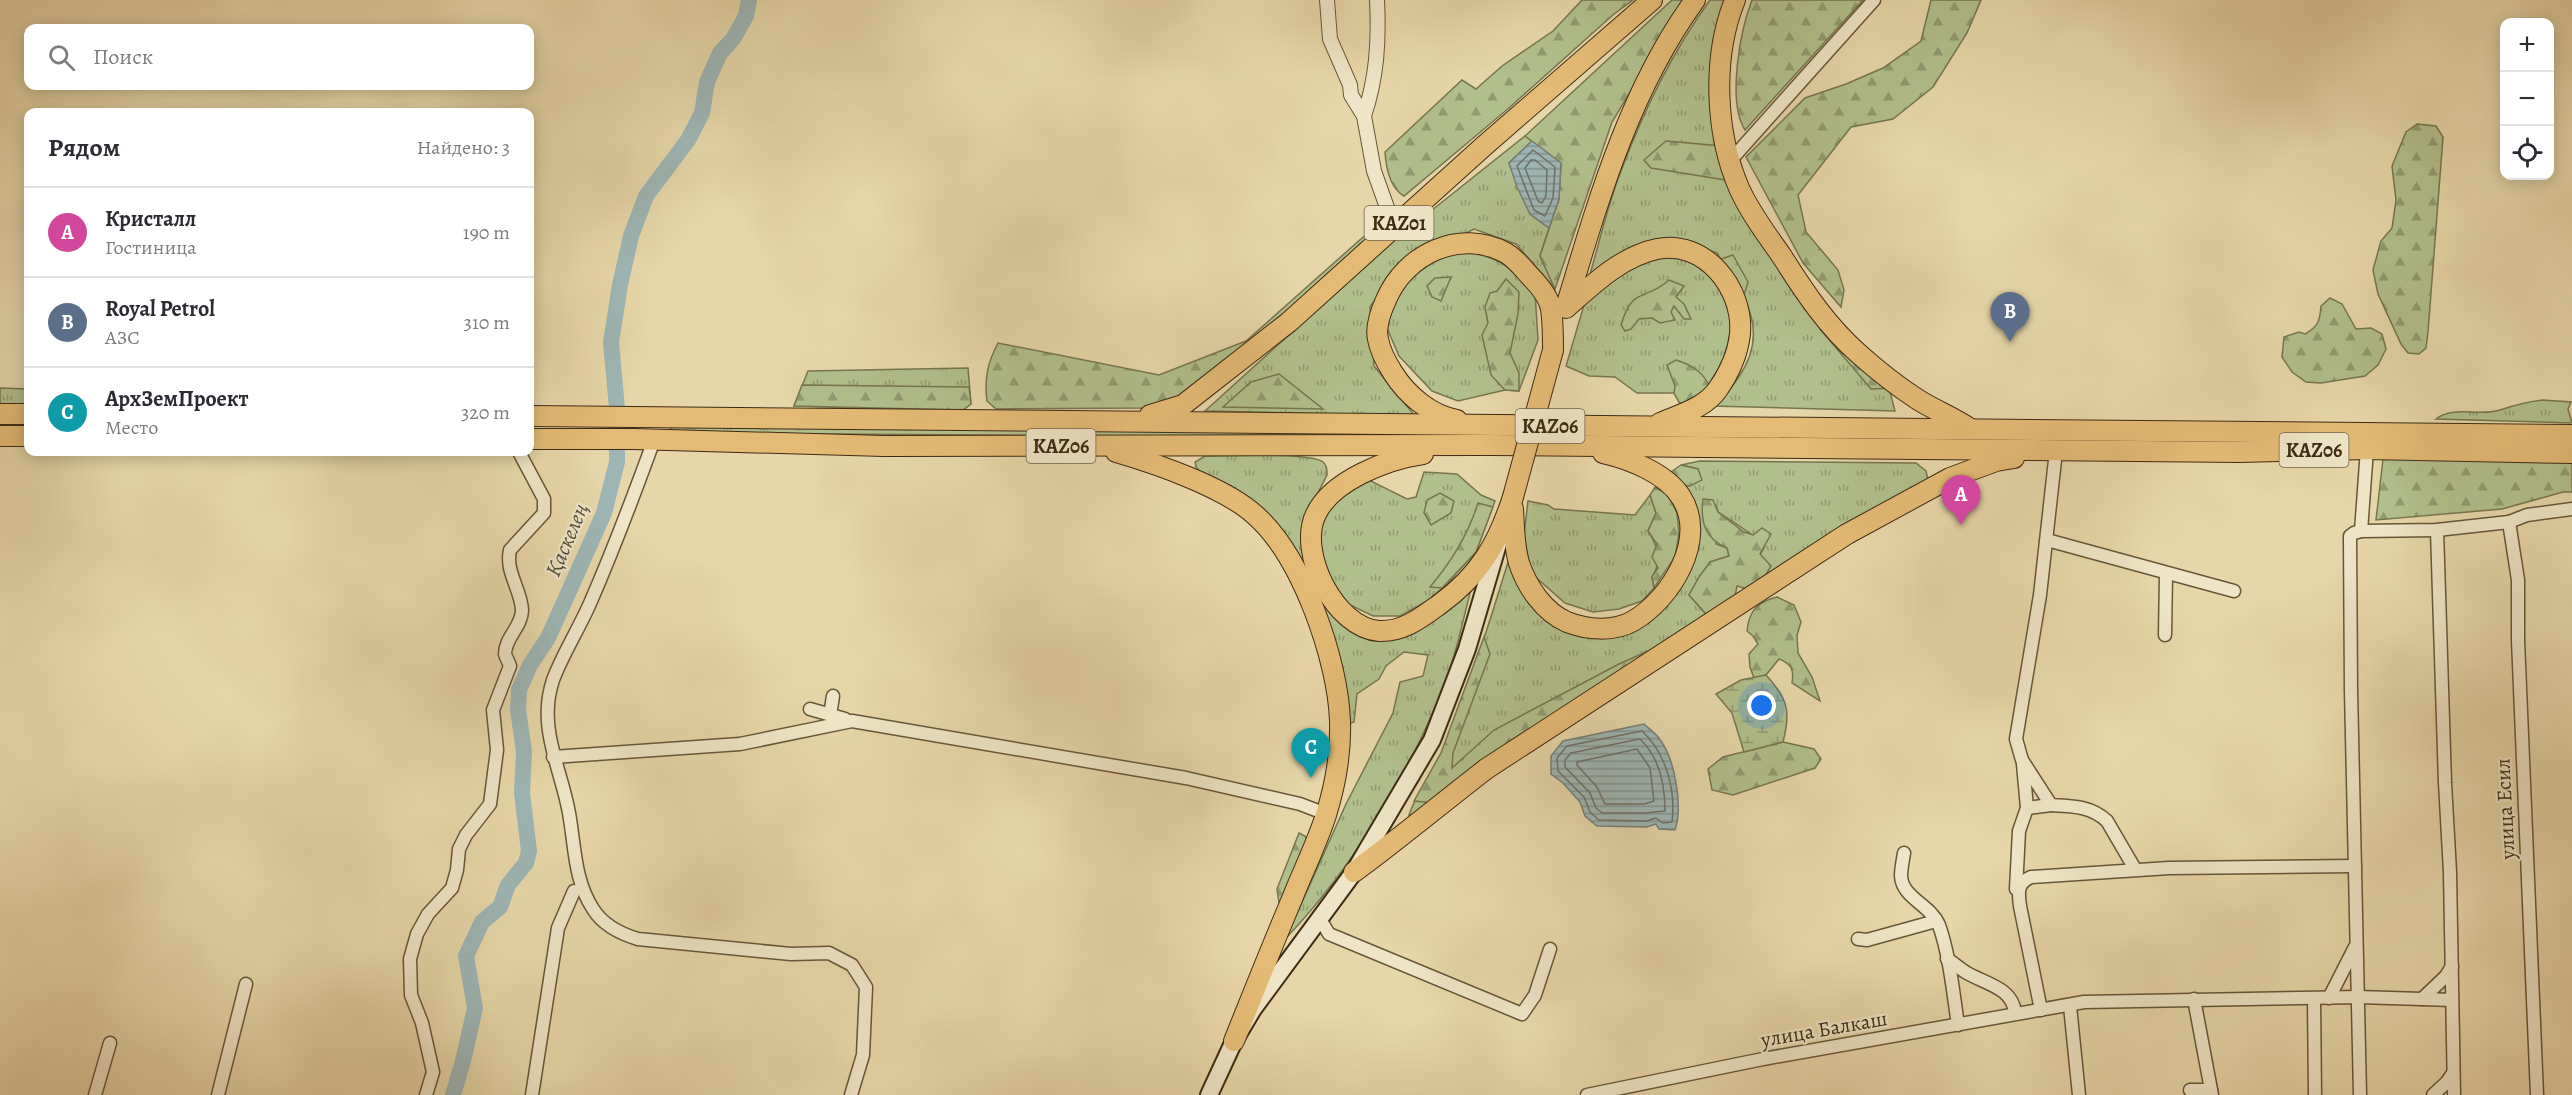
<!DOCTYPE html>
<html lang="ru">
<head>
<meta charset="utf-8">
<style>
	body { margin:0; font-family:Alegreya,serif; background:#f2f2f3; color:#2b2b33 }
	.controls { position:absolute; right:18px; top:18px; display:grid; overflow:hidden; border-radius:12px; box-shadow:0 3px 15px #0003 }
	.controls button { width:54px; height:54px; display:grid; place-items:center; padding:0; border:0; border-bottom:2px solid #e1e1e2; background:#fff; color:#2b2b33; font:30px sans-serif }
	.you { position:absolute; left:1762px; top:706px; width:21px; height:21px; margin:-15px; border:4px solid #fff; border-radius:50%; background:#1a73e8; box-shadow:0 0 0 9px #1a73e833 }
	.badge { display:grid; place-items:center; width:39px; height:39px; border-radius:50%; background:#d93025; color:#fff; font-size:20px; font-weight:700 }
	.pin { position:absolute; translate:-50% -50px; filter:drop-shadow(0 2px 3px #0008) }
	.pin::after { content:''; position:absolute; top:32px; width:21px; height:18px; background:inherit; clip-path:polygon(0 0,100% 0,50% 100%) }
	.list { margin:0; padding:0; list-style:none }
	h2 { display:flex; justify-content:space-between; align-items:center; height:78px; margin:0; padding:0 24px; font-size:26px }
	h2 small { font-size:20px; font-weight:400; color:#7c7c81 }
	.list li { display:grid; grid-template-columns:39px 1fr auto; gap:18px; align-items:center; box-sizing:border-box; height:90px; padding:0 24px; border-top:2px solid #e1e1e2 }
	.list b { display:block; font-size:22px; white-space:nowrap }
	.list p { margin:0; font-size:20px; white-space:nowrap; color:#7c7c81 }
	.list em { font-size:20px; font-style:normal; color:#7c7c81 }
	.icon { flex:none; width:33px; height:33px; fill:none; stroke:currentColor; stroke-width:2; stroke-linecap:round; stroke-linejoin:round }
	.map { position:relative; flex:none; width:2572px; height:1095px; overflow:hidden }
	.search { position:absolute; background:#fff; box-shadow:0 3px 15px #0003; left:24px; top:24px; width:510px; height:66px; display:flex; align-items:center; gap:15px; box-sizing:border-box; padding:0 21px; border-radius:12px; color:#7c7c81; font-size:22px }
	.panel { position:absolute; background:#fff; box-shadow:0 3px 15px #0003; left:24px; top:108px; width:510px; height:348px; border-radius:12px }
	.map>svg:first-child { display:block }
	.grass { fill:url(#grass-tufts); stroke:#777550; stroke-width:1.5 }
	.forest { fill:url(#forest-firs); stroke:#777550; stroke-width:1.5 }
	.wetland { fill:url(#wetland-marsh); stroke:#777550; stroke-width:1.5 }
	.water { fill:url(#water-rules); stroke:#777e75; stroke-width:1.5 }
	.lines { fill:none; stroke-linecap:round; stroke-linejoin:round }
	.shore { stroke:#6d7065; stroke-width:1.5 }
	.river { stroke:#9db6b5; stroke-width:16 }
	.minor-casing { stroke:#68563a; stroke-width:15 }
	.tertiary-casing { stroke:#68563a; stroke-width:16 }
	.secondary-casing { stroke:#3d2b15; stroke-width:20 }
	.trunk-casing { stroke:#3d2b15; stroke-width:22 }
	.minor { stroke:#efe4c7; stroke-width:12 }
	.tertiary { stroke:#efe4c7; stroke-width:14 }
	.secondary { stroke:#efe4c7; stroke-width:16 }
	.trunk { stroke:#e4bb74; stroke-width:20 }
	.trunk-bridge-casing { stroke:#3d2b15; stroke-width:22; stroke-linecap:butt }
	.trunk-bridge { stroke:#e4bb74; stroke-width:20 }
	.labels { text-anchor:middle; dominant-baseline:central; stroke-width:4.5; stroke-linejoin:round; paint-order:stroke }
	.shield { fill:#efe4c7; stroke:#72624a; stroke-width:1.5 }
	.shield-label { font-size:20px; font-weight:bold; fill:#3d2b15 }
	.street-label { font-size:21px; fill:#3d2b15; stroke:#efe4c7 }
	.water-label { font-size:22px; font-style:italic; fill:#554e3d; stroke:#efe4c7 }
</style>
</head>
<body>
<div class="map">
<svg width="2572" height="1095" viewBox="0 0 2572 1095">
	<defs>
		<pattern id="grass-tufts" width="24" height="20" patternUnits="userSpaceOnUse" patternTransform="scale(1.5)"><rect width="24" height="20" fill="#b1bf8c"/><path d="M3 7l-1-3M5 7V3M7 7l1-3M15 17l-1-3M17 17v-4M19 17l1-3" fill="none" stroke="#919b71"/></pattern>
		<pattern id="forest-firs" width="22" height="20" patternUnits="userSpaceOnUse" patternTransform="scale(1.5)"><rect width="22" height="20" fill="#b1bf8c"/><path d="M5 1l3.5 6h-7zM16 11l3.5 6h-7z" fill="#919b71"/></pattern>
		<pattern id="wetland-marsh" width="20" height="14" patternUnits="userSpaceOnUse" patternTransform="scale(1.5)"><rect width="20" height="14" fill="#b1bf8c"/><path d="M1 5h8M5 5V1M11 12h8M15 12V8" fill="none" stroke="#919b71"/></pattern>
		<pattern id="water-rules" width="6" height="5" patternUnits="userSpaceOnUse" patternTransform="scale(1.5)"><rect width="6" height="5" fill="#9db6b5"/><path d="M0 2.5h6" fill="none" stroke="#819492"/></pattern>
	</defs>
	<rect width="100%" height="100%" fill="#e7d6a9"/>
	<filter id="stains"><feTurbulence type="fractalNoise" baseFrequency=".00333" numOctaves="4"/><feColorMatrix values="0 0 0 0 .2 0 0 0 0 .09 0 0 0 0 .02 0 0 0 .5 -.17"/></filter>
	<radialGradient id="worn" r=".72"><stop offset=".6" stop-color="#630" stop-opacity="0"/><stop offset="1" stop-color="#630" stop-opacity=".3"/></radialGradient>
	<g class="grass">
		<path d="M1710,0h19l-13,39 16,142 157,207 6,23 -182,-5c9,-9 19,-18 25,-28 34,-48 5,-84 -21,-125l-44,-14 -85,42c11,-36 19,-75 33,-110 22,-59 52,-120 89,-171z"/>
		<polygon points="1525,136 1532,141 1509,163 1530,214 1549,228 1540,256 1555,289 1516,244 1474,229 1397,268 1370,307 1374,366 1415,416 1205,411 1387,246"/>
		<path d="M1459,249c42,10 46,13 76,43l3,48 -19,51 -14,-1 -47,11 -26,-10 -33,-35 -12,-28 1,-16 22,-34 29,-22z"/>
		<polygon points="1688,255 1720,283 1732,311 1731,351 1710,387 1679,402 1674,393 1637,393 1615,377 1589,376 1566,366 1584,305 1605,280 1653,257"/>
		<polygon points="968,368 971,404 963,410 794,406 808,371"/>
		<polygon points="0,388 28,389 28,405 0,404"/>
		<path d="M2542,400l29,2 -3,7 4,14 -136,-4c18,-14 43,-2 64,-9 15,-5 27,-8 42,-10z"/>
		<polygon points="668,426 2077,438 2060,442 676,433"/>
		<path d="M1205,456c21,0 104,-4 118,6 4,3 4,8 4,13l-21,41 -1,27 64,92 103,-49c-9,32 -15,67 -27,97 -35,90 -93,186 -159,255l60,-134 47,-91 7,-31 23,-6 5,-21 -24,-3 -18,14 -7,13 -22,15 -3,28 -6,2 -56,-178 -42,-48 -31,-13 -17,-11 -6,-7 -1,-5z"/>
		<path d="M1700,461l216,2 10,8 2,9 -167,103 -1,-28 5,-9c-11,-11 -33,-25 -47,-34l-2,-7v39l11,4 2,8 -19,6 -21,33 17,19 -199,129 -71,60 -19,11 -8,1c8,-24 24,-42 34,-65 26,-62 46,-126 66,-191l28,52 70,22 82,-66 -7,-82 16,-16 -17,-4z"/>
		<polygon points="1424,472 1457,474 1481,495 1495,501 1476,552 1446,585 1427,601 1400,616 1373,616 1348,604 1324,570 1319,531 1331,505 1367,479 1407,499 1416,497"/>
		<path d="M1650,495l6,18 -8,18c10,15 14,31 4,46l2,11 -12,13 -23,8 -26,3 -28,-9 -34,-30 -7,-38 4,-34 20,4 6,4 81,6z"/>
	</g>
	<g class="forest">
		<path d="M1582,0h51l-19,14 -105,94 -105,88c-14,-8 -18,-29 -19,-44l77,-72 14,9 26,-23 51,-35z"/>
		<polygon points="1672,0 1685,0 1612,122 1555,289 1540,256 1559,199 1561,163 1525,136"/>
		<path d="M1752,0h111l-118,130c-18,-28 -5,-99 7,-130z"/>
		<polygon points="1931,0 1981,0 1967,33 1933,87 1893,119 1851,127 1798,195 1806,232 1838,270 1844,290 1841,307 1803,263 1746,157 1805,98 1846,84 1883,68 1921,41"/>
		<polygon points="2417,124 2436,126 2443,137 2428,332 2426,348 2419,354 2408,353 2401,344 2378,294 2373,270 2381,241 2392,228 2396,200 2392,166 2406,132"/>
		<polygon points="1666,141 1722,146 1732,181 1651,168 1644,160"/>
		<path d="M1380,222l-5,16 -191,159 -38,11 -150,1 -9,-8c-3,-23 1,-39 11,-58l161,32 87,-34z"/>
		<polygon points="1733,255 1748,282 1744,295 1721,259"/>
		<polygon points="1451,277 1441,301 1432,297 1427,286 1435,278"/>
		<polygon points="1506,279 1519,292 1518,314 1510,353 1519,373 1519,391 1505,390 1491,375 1482,335 1488,323 1485,307 1490,293 1497,291"/>
		<path d="M1669,280l15,6 -8,11 8,7 7,15h-7l-10,-13 -3,6 4,8 -15,3 -8,-5 -13,1 -8,10 -6,2 -4,-6c12,-40 24,-23 48,-45z"/>
		<path d="M2330,298l12,6 14,25 15,-1 11,6 4,15 -8,16 -13,11 -44,7 -15,-1 -14,-10 -10,-15 2,-20 15,-5 6,2c14,-8 15,-14 16,-28z"/>
		<polygon points="1821,321 1889,388 1871,389 1820,329"/>
		<path d="M1676,360c16,5 27,12 34,27l-22,20 -9,-5 -5,-9 1,-7 -8,-21z"/>
		<polygon points="1279,374 1323,409 1223,407 1251,382"/>
		<polygon points="802,385 969,387 971,404 963,410 794,406"/>
		<polygon points="2383,459 2572,459 2572,492 2563,492 2502,509 2376,520"/>
		<polygon points="1681,465 1698,469 1702,480 1690,486 1676,484 1671,472"/>
		<polygon points="1655,487 1668,495 1677,513 1679,533 1675,557 1654,588 1652,577 1658,568 1652,557 1657,544 1648,531 1656,513 1650,495"/>
		<polygon points="1440,493 1454,501 1451,513 1431,525 1424,513 1427,500"/>
		<path d="M1703,499l10,1 5,12 26,20 9,3 9,-7 9,6 -11,20 11,12 -10,17 -11,7 -13,-4 -3,16 -28,12 -17,-19 10,-18 11,-15 19,-6 -2,-8c-22,-9 -27,-26 -24,-49z"/>
		<path d="M1478,503l15,4 -17,45 -34,36 -12,-1c22,-26 38,-52 48,-84z"/>
		<path d="M1777,597l17,8 7,17 -4,13 1,18 14,24 8,24 -28,-18c2,-13 0,-19 -13,-24l-13,16 -12,3 -4,-11 -1,-13 9,-10 -5,-8 -6,-5c2,-20 10,-29 30,-34z"/>
		<polygon points="1484,637 1490,654 1453,753 1452,768 1494,730 1619,664 1655,648 1507,743 1436,803 1414,801 1441,753"/>
		<polygon points="1783,742 1814,749 1821,759 1815,768 1733,795 1712,790 1708,769 1723,757"/>
		<polygon points="1299,833 1305,836 1307,839 1282,904 1279,903 1277,889"/>
	</g>
	<path class="wetland" d="M1766,675c22,24 25,36 17,67l-39,10 -12,-39 -16,-19 25,-14z"/>
	<g class="water">
		<polygon points="1532,141 1561,163 1559,199 1549,228 1530,214 1517,187 1509,163"/>
		<path d="M1644,724c5,5 13,10 17,17 14,20 22,65 14,89l-16,-1 -3,-5 -9,3 -50,-1 -12,-10 -5,-14 -17,-19 -12,-9v-18l12,-15z"/>
	</g>
	<g class="lines">
		<g class="shore">
			<polygon points="1533,150 1555,167 1553,198 1545,216 1534,210 1517,166"/>
			<polygon points="1531,160 1535,160 1547,170 1546,196 1542,203 1538,201 1525,168"/>
			<path d="M1642,731c24,22 34,59 30,91l-9,1 -7,-5 -10,3 -47,-1 -9,-8 -6,-15 -26,-26 -1,-13 10,-12z"/>
			<path d="M1640,739c19,18 25,46 25,72l-20,2h-43l-6,-5 -6,-15 -25,-26v-7l6,-7z"/>
			<polygon points="1637,749 1650,768 1654,801 1644,804 1605,804 1597,787 1577,765 1577,762"/>
		</g>
		<polyline class="river" points="453,1095 463,1061 475,1008 466,956 482,922 500,907 508,885 526,863 529,851 522,793 524,751 518,710 519,690 530,665 548,638 604,513 617,462 617,408 611,342 620,285 631,236 646,196 688,140 702,113 707,82 720,53 733,39 746,16 749,0"/>
		<g class="minor-casing">
			<g id="minor">
				<polyline points="1730,161 1874,0"/>
				<path d="M654,440c-20,55 -40,108 -63,161 -11,26 -29,54 -38,79 -16,47 8,88 16,133 6,33 5,67 24,96 10,16 28,25 45,30l153,15 38,-1 23,12 14,22 -3,68 -12,40"/>
				<path d="M2056,451l-16,144 -24,144 6,21 29,45c21,1 40,1 56,16l28,48"/>
				<polyline points="2509,522 2518,580 2518,640 2537,1095"/>
				<polyline points="2437,530 2445,783 2450,872 2454,1095"/>
				<polyline points="2361,531 2367,449"/>
				<polyline points="2047,540 2234,591"/>
				<polyline points="2165,635 2166,574"/>
				<polyline points="810,709 845,719"/>
				<polyline points="830,715 833,696"/>
				<polyline points="553,757 740,744 852,721 1186,778 1300,804 1326,814"/>
				<polyline points="2027,808 2051,805"/>
				<path d="M1904,853c-1,7 -3,15 -3,23 1,22 30,29 38,49 11,32 14,67 19,100"/>
				<polyline points="2016,889 2019,831 2027,808 2023,764"/>
				<polyline points="1320,919 1329,934 1522,1014 1535,995 1550,949"/>
				<polyline points="1858,939 1867,940 1936,921"/>
				<path d="M1947,959c7,4 13,10 20,14 19,11 46,15 48,40"/>
				<polyline points="2329,998 2355,947"/>
				<polyline points="2194,999 2212,1095"/>
				<polyline points="2314,999 2315,1095"/>
				<polyline points="2422,999 2452,1000"/>
				<polyline points="2070,1006 2079,1095"/>
				<path d="M2041,1010l-21,-104c-2,-14 -3,-23 11,-29l138,-9 186,-2"/>
				<polyline points="2190,1090 2211,1090"/>
				<polyline points="95,1095 110,1043"/>
				<polyline points="218,1095 246,984"/>
				<path d="M426,1095l7,-23 -11,-49 -11,-28 -1,-36 7,-25 11,-20 24,-26 5,-18 2,-21 7,-14 24,-31 7,-54 -4,-40 17,-44c-1,-4 -4,-8 -5,-12 0,-17 17,-27 17,-44 -1,-21 -17,-38 -12,-60l34,-37v-14l-25,-47"/>
				<polyline points="532,1095 558,928 574,891"/>
				<polyline points="1587,1095 1763,1059 2084,1002 2358,997 2422,999 2446,976 2452,966"/>
				<polyline points="2360,1095 2351,690 2350,536 2354,533 2361,531 2437,530 2509,522 2527,515 2572,509"/>
				<polyline points="2433,1095 2447,1082 2453,1073"/>
			</g>
		</g>
		<g class="tertiary-casing">
			<g id="tertiary">
				<polyline points="1327,0 1330,39 1350,85 1351,95 1364,116 1374,171 1394,227"/>
				<path d="M1364,116c13,-39 15,-75 13,-116"/>
			</g>
		</g>
		<g class="secondary-casing">
			<polyline id="secondary" points="1209,1095 1234,1041 1253,1009 1354,872 1432,740 1467,649 1498,544"/>
		</g>
		<g class="trunk-casing">
			<g id="trunk">
				<path d="M1735,0c-23,57 -20,132 4,188 11,25 29,48 44,70 22,35 45,69 76,96 18,16 38,32 58,45 17,11 36,18 52,29"/>
				<path d="M1566,307c32,-106 63,-216 129,-307"/>
				<path d="M1566,308c26,-23 56,-52 91,-59 47,-10 87,39 83,85 -2,19 -11,39 -22,55 -13,19 -37,25 -58,34"/>
				<polyline points="0,414 28,414"/>
				<polyline points="1150,415 1183,405 1289,322 1484,146 1652,0"/>
				<polyline points="530,416 2572,435"/>
				<path d="M1457,420c-27,-5 -50,-25 -64,-47 -7,-11 -13,-22 -15,-34 -3,-12 3,-28 8,-39 19,-46 74,-72 120,-47 10,6 16,14 23,22 9,9 20,22 22,34 2,13 2,28 2,41"/>
				<polyline points="0,436 28,436"/>
				<polyline points="530,439 633,439 884,446 1490,445 2240,452 2367,449 2572,453"/>
				<path d="M1116,452c41,12 108,35 139,63 47,41 83,145 85,206 1,30 -5,65 -14,94 -9,28 -23,56 -34,84 -20,47 -39,95 -58,142"/>
				<path d="M1423,454c-35,5 -91,26 -107,60 -19,38 19,114 63,117 25,1 43,-14 61,-27 40,-29 58,-61 73,-107"/>
				<path d="M1513,509c1,18 1,37 6,54 8,24 25,49 48,59 20,8 47,10 66,-1 38,-22 75,-82 48,-124 -15,-24 -52,-38 -78,-44"/>
				<path d="M1354,872c45,-33 88,-69 132,-103l361,-235 103,-56 46,-17 18,-3"/>
			</g>
		</g>
		<use href="#minor" class="minor"/>
		<use href="#tertiary" class="tertiary"/>
		<use href="#secondary" class="secondary"/>
		<use href="#trunk" class="trunk"/>
		<g class="trunk-bridge-casing">
			<polyline id="trunk-bridge" points="1513,497 1553,350"/>
		</g>
		<use href="#trunk-bridge" class="trunk-bridge"/>
	</g>
	<g class="labels">
		<g class="shield">
			<rect x="1364.5" y="206" width="69" height="34" rx="4.5"/>
			<rect x="1515.5" y="409" width="69" height="34" rx="4.5"/>
			<rect x="1026.5" y="429" width="69" height="34" rx="4.5"/>
			<rect x="2279.5" y="433" width="69" height="34" rx="4.5"/>
		</g>
		<g class="shield-label">
			<text x="1399" y="223">KАZ01</text>
			<text x="1550" y="426">KАZ06</text>
			<text x="1061" y="446">KАZ06</text>
			<text x="2314" y="450">KАZ06</text>
		</g>
		<g class="street-label">
			<text transform="translate(2505 809) rotate(-93)">улица Есил</text>
			<text transform="translate(1824 1029) rotate(-10)">улица Балкаш</text>
		</g>
		<g class="water-label">
			<text transform="translate(567 540) rotate(-67)">Қаскелең</text>
		</g>
	</g>
	<rect width="100%" height="100%" filter="url(#stains)"/>
	<rect width="100%" height="100%" fill="url(#worn)"/>
</svg>
<div class="controls">
<button>+</button>
<button>−</button>
<button><svg class="icon" aria-label="locate" viewBox="0 0 24 24"><circle cx="12" cy="12" r="6"/><path d="M12 2v4M12 18v4M2 12h4M18 12h4"/></svg></button>
</div>
<div class="you"></div>
<div class="pin badge" style="left:1961px;top:525px;background:#d1479c">A</div>
<div class="pin badge" style="left:2010px;top:342px;background:#5c6f8a">B</div>
<div class="pin badge" style="left:1311px;top:778px;background:#0f9aa8">C</div>
<div class="search"><svg class="icon" aria-label="search" viewBox="0 0 24 24"><circle cx="10" cy="10" r="6"/><path d="M15 15l6 6"/></svg>Поиск</div>
<section class="panel">
<h2>Рядом<small>Найдено: 3</small></h2>
<ul class="list">
<li><span class="badge" style="background:#d1479c">A</span><div><b>Кристалл</b><p>Гостиница</p></div><em>190 m</em></li>
<li><span class="badge" style="background:#5c6f8a">B</span><div><b>Royal Petrol</b><p>АЗС</p></div><em>310 m</em></li>
<li><span class="badge" style="background:#0f9aa8">C</span><div><b>АрхЗемПроект</b><p>Место</p></div><em>320 m</em></li>
</ul>
</section>
</div>
</body>
</html>
